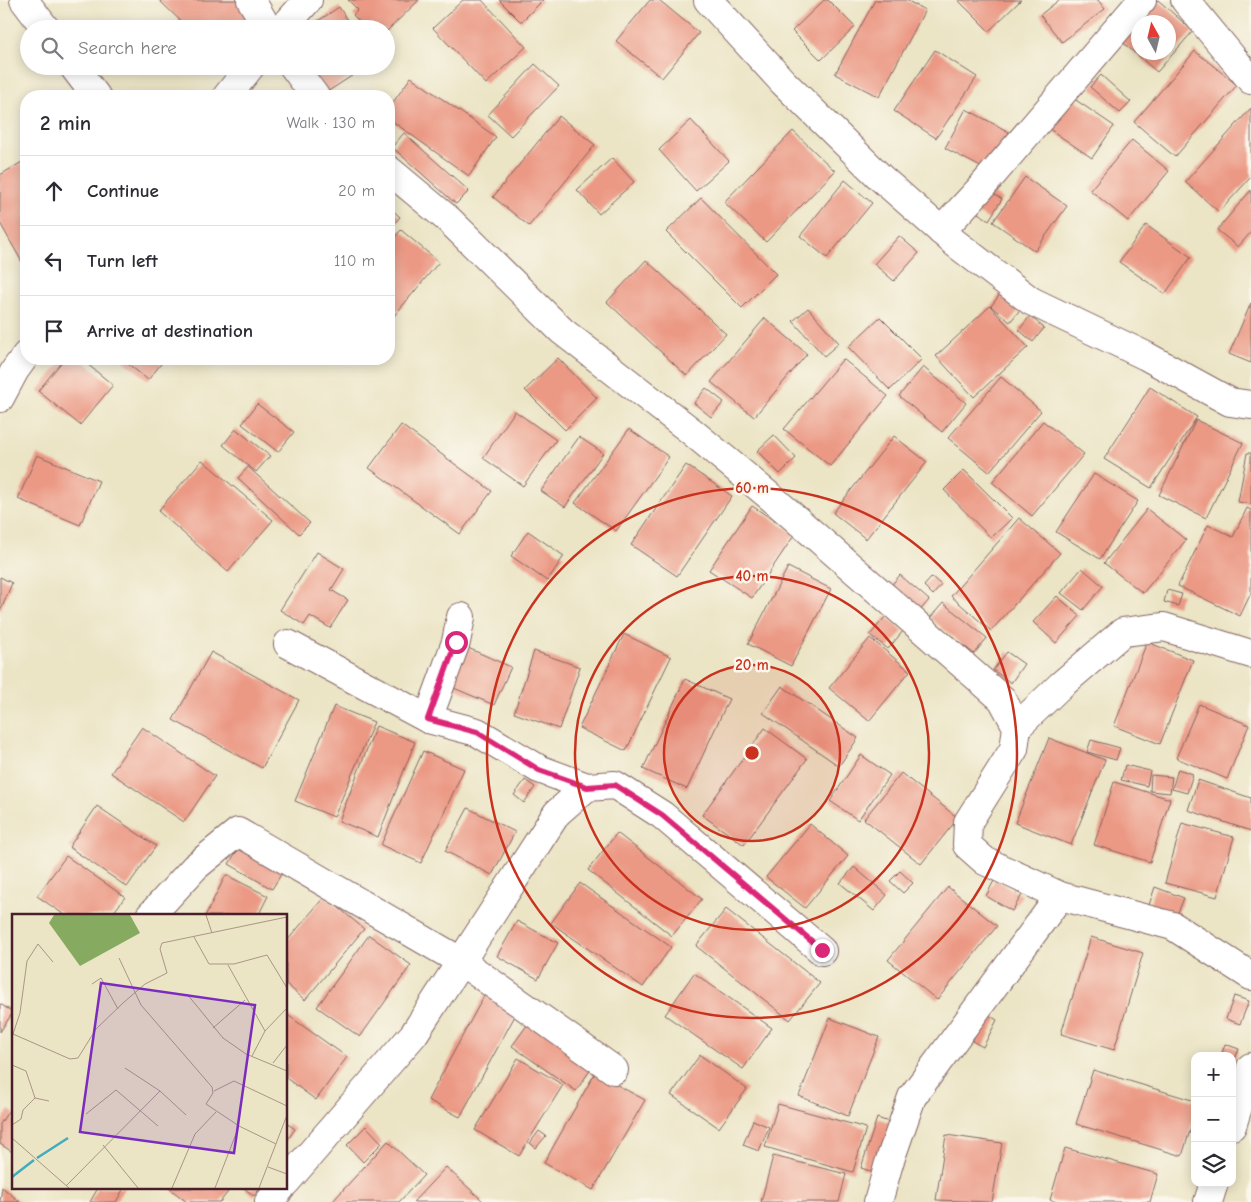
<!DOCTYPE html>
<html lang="en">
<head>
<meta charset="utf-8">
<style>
	body { margin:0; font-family:"Comic Neue",sans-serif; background:#f7f7f7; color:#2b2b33 }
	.controls { position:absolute; right:15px; bottom:15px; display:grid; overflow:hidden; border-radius:10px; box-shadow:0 2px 12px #0003 }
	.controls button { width:45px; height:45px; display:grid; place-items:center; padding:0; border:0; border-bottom:1px solid #e1e1e2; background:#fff; color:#2b2b33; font:25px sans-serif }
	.compass { position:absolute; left:1131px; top:15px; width:45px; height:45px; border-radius:50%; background:#fff; box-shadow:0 2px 12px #0003; rotate:352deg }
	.stop { position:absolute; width:15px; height:15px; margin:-11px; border:4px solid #db2777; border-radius:50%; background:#fff }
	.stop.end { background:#db2777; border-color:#fff; box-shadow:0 1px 5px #0008 }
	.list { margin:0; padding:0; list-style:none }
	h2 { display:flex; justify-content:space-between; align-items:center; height:65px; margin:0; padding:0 20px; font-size:21px }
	h2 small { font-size:16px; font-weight:400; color:#7c7c81 }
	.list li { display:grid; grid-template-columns:32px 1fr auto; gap:15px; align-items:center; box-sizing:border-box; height:70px; padding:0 20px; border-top:1px solid #e1e1e2 }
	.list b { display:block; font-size:19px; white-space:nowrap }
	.list em { font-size:16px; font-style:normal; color:#7c7c81 }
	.icon { flex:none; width:28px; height:28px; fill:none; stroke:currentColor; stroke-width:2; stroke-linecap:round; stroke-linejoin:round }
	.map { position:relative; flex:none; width:1251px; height:1202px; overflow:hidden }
	.search { position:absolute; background:#fff; box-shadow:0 2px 12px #0003; left:20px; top:20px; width:375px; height:55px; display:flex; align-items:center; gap:12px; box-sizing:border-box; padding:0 18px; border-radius:28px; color:#7c7c81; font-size:19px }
	.panel { position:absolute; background:#fff; box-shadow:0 2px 12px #0003; left:20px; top:90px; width:375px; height:275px; border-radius:20px }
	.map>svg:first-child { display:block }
	.building { fill:#eb9984; fill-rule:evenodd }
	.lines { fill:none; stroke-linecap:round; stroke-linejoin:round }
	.minor-casing { stroke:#826461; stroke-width:30 }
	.minor { stroke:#fff; stroke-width:28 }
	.route { stroke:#db2777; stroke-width:6 }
	.ring { fill:none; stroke:#c8321e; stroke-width:2.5 }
	.inset-river { fill:none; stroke:#3fadbc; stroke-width:2.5 }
	.inset-road { fill:none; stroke:#ab9587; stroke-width:1 }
	.view { fill:#7b2cbf; fill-opacity:0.15; stroke:#7b2cbf; stroke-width:2.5 }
	.inset-edge { fill:none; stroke:#4a1f2b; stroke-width:2.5 }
	.centre { fill:#c8321e; stroke:#fbf7ec; stroke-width:2.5 }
	.ring-label { font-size:15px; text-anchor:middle; font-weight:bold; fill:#c8321e; stroke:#fbf7ec; stroke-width:5; stroke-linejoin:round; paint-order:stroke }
</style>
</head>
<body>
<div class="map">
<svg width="1251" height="1202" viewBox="0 0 1251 1202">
	<rect width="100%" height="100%" fill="#fbf7ec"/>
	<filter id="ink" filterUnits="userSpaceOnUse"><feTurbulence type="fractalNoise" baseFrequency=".02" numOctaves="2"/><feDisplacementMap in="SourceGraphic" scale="10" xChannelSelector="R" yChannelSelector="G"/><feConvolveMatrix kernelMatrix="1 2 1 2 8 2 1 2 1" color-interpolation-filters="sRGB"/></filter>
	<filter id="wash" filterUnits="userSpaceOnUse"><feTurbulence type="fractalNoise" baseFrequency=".0096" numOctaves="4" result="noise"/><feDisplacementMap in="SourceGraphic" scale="20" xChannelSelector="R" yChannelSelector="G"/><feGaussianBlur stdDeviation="1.12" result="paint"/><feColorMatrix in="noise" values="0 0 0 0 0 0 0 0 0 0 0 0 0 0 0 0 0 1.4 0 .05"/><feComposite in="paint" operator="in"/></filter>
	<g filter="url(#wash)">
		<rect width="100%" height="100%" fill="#ebe4c5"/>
		<g id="blocks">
			<g class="building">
				<polygon points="159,0 237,0 252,15 239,29 234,29 226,22 219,29 189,29"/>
				<polygon points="348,0 419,0 386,32 386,29 376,29 371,24 366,29 353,15 358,10"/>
				<polygon points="463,0 482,0 526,47 486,84 433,28"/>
				<polygon points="499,0 543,0 521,22"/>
				<polygon points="650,0 659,0 699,33 662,78 616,41"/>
				<polygon points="824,0 828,0 855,27 821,60 792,31"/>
				<polygon points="875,0 906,0 925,10 879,97 835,74"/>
				<polygon points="958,0 1021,0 989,31"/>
				<polygon points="1059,0 1098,0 1105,9 1062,42 1040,15"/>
				<path d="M1158,0l35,31 -36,41 -36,-31zM1138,22h30v30h-30z"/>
				<polygon points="339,7 353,29 306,29"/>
				<polygon points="935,50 977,77 936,138 894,111"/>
				<polygon points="1195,51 1237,85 1175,157 1134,122"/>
				<polygon points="535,64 559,86 511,136 488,115"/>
				<polygon points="213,66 226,66 220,73"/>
				<polygon points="320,66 367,66 327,92 313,71"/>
				<polygon points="1101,75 1131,102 1120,113 1090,87"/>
				<polygon points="411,77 496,137 469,176 389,119 389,108"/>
				<polygon points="1067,94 1114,126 1092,158 1045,126"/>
				<polygon points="1251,108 1251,177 1219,212 1185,182"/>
				<polygon points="966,109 1009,132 988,171 945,148"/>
				<polygon points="559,116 595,145 529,226 493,197"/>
				<polygon points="691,120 729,161 696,191 659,150"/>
				<polygon points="793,131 835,171 766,242 724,202"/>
				<polygon points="404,133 469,191 456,204 392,147"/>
				<polygon points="1132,140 1169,171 1128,221 1090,190"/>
				<polygon points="612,158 634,182 599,214 577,190"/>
				<polygon points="22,162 26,170 26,269 0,223 0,175"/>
				<polygon points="1025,177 1067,206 1035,251 993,222"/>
				<polygon points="845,180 872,203 827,258 800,236"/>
				<polygon points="986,189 1002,199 989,220 973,210"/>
				<polygon points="1251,190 1251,232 1238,247 1217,230"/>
				<polygon points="701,198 776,274 742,308 666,232"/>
				<polygon points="389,207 400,217 389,230"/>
				<polygon points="1146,225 1191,257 1165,294 1119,262"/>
				<polygon points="401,230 439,262 389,322 389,244"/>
				<polygon points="899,236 919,253 894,281 874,264"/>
				<polygon points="646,260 726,334 687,376 607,302"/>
				<polygon points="1007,285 1027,301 1010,322 991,306"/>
				<polygon points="1251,303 1251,363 1229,354"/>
				<polygon points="990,306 1028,347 974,397 936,356"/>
				<polygon points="808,308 839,343 824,356 793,321"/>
				<polygon points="1030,316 1044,328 1033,342 1019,330"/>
				<polygon points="880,317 922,359 890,390 848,347"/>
				<polygon points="765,318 807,354 754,417 711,382"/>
				<polygon points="558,358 597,398 565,430 525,390"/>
				<polygon points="64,359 81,359 113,385 80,425 38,391"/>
				<polygon points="122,359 165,359 148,380"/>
				<polygon points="843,359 888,396 830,466 784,429"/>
				<polygon points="923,367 966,403 942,432 899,396"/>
				<polygon points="1001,377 1041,411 989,472 948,438"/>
				<polygon points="1150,387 1197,417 1151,488 1104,459"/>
				<polygon points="706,388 724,402 711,417 694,403"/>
				<polygon points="257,404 294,432 278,452 242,424"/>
				<polygon points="515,411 556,440 523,486 483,458"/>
				<polygon points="1196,420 1243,443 1206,518 1159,495"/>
				<polygon points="1043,421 1084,454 1032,516 992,482"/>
				<polygon points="401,425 492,491 460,534 369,468"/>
				<polygon points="236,429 270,456 256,472 223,445"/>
				<polygon points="629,429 669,457 616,531 575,503"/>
				<polygon points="774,435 796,458 780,474 757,451"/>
				<polygon points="894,436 927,462 866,539 833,513"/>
				<polygon points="579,437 603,453 565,507 541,491"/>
				<polygon points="1247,453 1251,453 1251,504 1238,502"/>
				<polygon points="37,455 99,481 80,525 18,499"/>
				<polygon points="202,460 273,520 228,572 158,511"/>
				<polygon points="686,465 732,496 677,576 631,545"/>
				<polygon points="248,467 310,523 299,534 238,478"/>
				<polygon points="964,470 1012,518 991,538 944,490"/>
				<polygon points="1094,474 1138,501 1100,559 1056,532"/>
				<polygon points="752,506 795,534 752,598 709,570"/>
				<polygon points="1247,508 1251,510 1251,593 1240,616 1178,586 1208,525 1233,537"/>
				<polygon points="1147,509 1186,540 1143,593 1104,563"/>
				<polygon points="1019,518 1060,553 991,631 951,596"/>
				<polygon points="528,531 564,556 547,581 511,556"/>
				<polygon points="317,552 344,569 331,590 348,600 330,628 310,616 304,625 280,610"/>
				<polygon points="788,567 831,589 791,666 748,644"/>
				<polygon points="1082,568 1103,586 1083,610 1061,593"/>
				<polygon points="900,575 929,600 917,614 888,589"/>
				<polygon points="0,577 12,583 0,612"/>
				<polygon points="932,577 941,585 933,595 924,586"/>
				<polygon points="1167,590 1182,594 1178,606 1164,602"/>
				<polygon points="1057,596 1080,616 1056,643 1033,622"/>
				<polygon points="943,603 987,638 974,654 930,618"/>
				<polygon points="886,616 903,631 888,649 870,635"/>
				<polygon points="624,634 671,657 626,751 579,728"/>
				<polygon points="870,638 910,671 869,721 829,688"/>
				<polygon points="1147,642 1193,660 1160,744 1114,726"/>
				<polygon points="459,644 511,667 494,705 442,683"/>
				<polygon points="534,651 580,667 559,729 514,713"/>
				<polygon points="211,652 299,700 262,768 173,720"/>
				<polygon points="1007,652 1024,664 1011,683 993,670"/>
				<polygon points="685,679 729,699 687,789 643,769"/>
				<polygon points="782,686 858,738 839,766 763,713"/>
				<polygon points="1199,704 1249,725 1227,779 1176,758"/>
				<polygon points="334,706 374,722 334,817 295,801"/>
				<polygon points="376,726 415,742 378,837 339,821"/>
				<polygon points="142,727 215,776 184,822 111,773"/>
				<polygon points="765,728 807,759 744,845 702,815"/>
				<polygon points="1049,738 1105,760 1071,845 1015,823"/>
				<polygon points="1091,740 1120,748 1116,760 1087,752"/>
				<polygon points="423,751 464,769 421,863 381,845"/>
				<polygon points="861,755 890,775 858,820 830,801"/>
				<polygon points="1125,765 1150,771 1147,786 1121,780"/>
				<polygon points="1178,769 1193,774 1187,793 1172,789"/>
				<polygon points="901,773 958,818 921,864 864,819"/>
				<polygon points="1151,775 1172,777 1170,793 1150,791"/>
				<polygon points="525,780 535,787 524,803 514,795"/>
				<polygon points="1198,780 1251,798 1251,831 1188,810"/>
				<polygon points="1114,782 1170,799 1150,862 1094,845"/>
				<polygon points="97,806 156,846 127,887 69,847"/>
				<polygon points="468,808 515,832 492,875 445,851"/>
				<polygon points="1182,823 1234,837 1217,897 1165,883"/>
				<polygon points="810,824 848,856 805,908 766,877"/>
				<polygon points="617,833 702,899 672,936 588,870"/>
				<polygon points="242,842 285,868 272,889 229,864"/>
				<polygon points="66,856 125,897 111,916 66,916 37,896"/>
				<polygon points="854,867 887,895 874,911 840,883"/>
				<polygon points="900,871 913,883 903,893 890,881"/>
				<polygon points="226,875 268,896 258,916 205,916"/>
				<polygon points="995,879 1022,895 1012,911 986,896"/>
				<polygon points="580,883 671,947 643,987 551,923"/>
				<polygon points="948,887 997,926 937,1000 888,960"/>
				<polygon points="1155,887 1184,898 1177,915 1149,905"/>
				<polygon points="325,896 364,929 305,1000 286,984 286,942"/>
				<polygon points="726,909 820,983 790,1020 696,946"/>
				<polygon points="517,921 558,943 538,979 497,956"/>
				<polygon points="369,935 411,965 360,1037 317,1007"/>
				<polygon points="1091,937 1143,953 1114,1050 1061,1034"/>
				<polygon points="694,973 772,1028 743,1069 665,1015"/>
				<polygon points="485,994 517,1012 460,1117 428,1100"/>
				<polygon points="1234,996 1249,1001 1240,1024 1226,1019"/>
				<polygon points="0,1004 13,1012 0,1032"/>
				<polygon points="286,1014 347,1057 316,1100 286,1078"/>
				<polygon points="987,1014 997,1020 983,1047 972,1041"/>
				<polygon points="830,1018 879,1037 848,1116 799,1096"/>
				<polygon points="530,1021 593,1066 576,1091 512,1046"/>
				<polygon points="1225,1044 1239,1049 1232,1066 1232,1056 1221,1056"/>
				<polygon points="700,1055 747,1089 719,1128 671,1095"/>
				<polygon points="518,1058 563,1085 519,1156 475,1130"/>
				<polygon points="1093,1070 1195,1101 1195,1115 1182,1156 1076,1124"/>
				<polygon points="595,1073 645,1100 593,1190 544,1163"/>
				<polygon points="778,1104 866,1128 853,1172 765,1147"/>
				<polygon points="9,1110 14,1113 14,1153 0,1144 0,1124"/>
				<polygon points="877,1118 895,1124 879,1174 861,1168"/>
				<polygon points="753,1120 769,1127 759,1151 743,1145"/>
				<polygon points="286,1123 295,1129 286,1142"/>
				<polygon points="366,1126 382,1143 363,1162 347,1145"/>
				<polygon points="539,1131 546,1136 536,1148 530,1143"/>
				<polygon points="946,1135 1002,1143 992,1202 936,1200"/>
				<polygon points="388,1141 424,1175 399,1202 332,1202"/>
				<polygon points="1065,1148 1158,1174 1150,1202 1057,1202 1050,1200"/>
				<polygon points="773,1156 846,1174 839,1202 761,1202"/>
				<polygon points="446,1167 484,1202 413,1202"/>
				<polygon points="2,1187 20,1202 0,1202"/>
				<polygon points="98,1188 124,1188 116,1202 90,1202"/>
				<polygon points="169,1188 231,1188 220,1202 187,1202"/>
				<polygon points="244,1188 260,1188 254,1196"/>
			</g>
		</g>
	</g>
	<g filter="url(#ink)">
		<use href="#blocks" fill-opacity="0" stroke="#826461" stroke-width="1"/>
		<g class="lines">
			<g class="minor-casing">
				<g id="minor">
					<polyline points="24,0 46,29"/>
					<polyline points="251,0 268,29"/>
					<polyline points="708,0 783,82 881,178 955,243 1031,301 1146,356 1230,402 1251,405"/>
					<polyline points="1185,0 1251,80"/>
					<polyline points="282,29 308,0"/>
					<polyline points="73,66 96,96"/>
					<polyline points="293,66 315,96"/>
					<polyline points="227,96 251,66"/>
					<polyline points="389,170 449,220 562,331 691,431 773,499 1002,699 1017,727 1014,749 968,822 967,845 985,861 1060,896 1173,926 1251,976"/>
					<polyline points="941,231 980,189 1142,0"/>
					<polyline points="0,398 15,370 26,355"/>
					<polyline points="288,644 428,719 477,732 539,769 587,787"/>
					<polyline points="428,719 456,642 461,617"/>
					<polyline points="1017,727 1061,685 1123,632 1164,627 1251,654"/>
					<polyline points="150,916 195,867 238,832 462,962 614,1070"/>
					<polyline points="1232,1126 1251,1067"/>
					<polyline points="286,1182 414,1034 557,813 587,787 615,785 662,815 822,951"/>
					<polyline points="269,1202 281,1188"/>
					<polyline points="878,1202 889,1163 912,1097 1060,896"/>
					<polyline points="1208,1202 1214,1183"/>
				</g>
			</g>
			<use href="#minor" class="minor"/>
		</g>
	</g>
	<g class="lines" filter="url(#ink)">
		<polyline class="route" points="456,642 428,719 477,732 539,770 587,787 615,785 662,815 822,950"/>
	</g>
	<circle cx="752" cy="753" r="88" fill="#c8321e" fill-opacity=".12"/>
	<g class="ring">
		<circle cx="752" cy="753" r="88"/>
		<circle cx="752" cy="753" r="177"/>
		<circle cx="752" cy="753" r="265"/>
	</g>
	<g transform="translate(12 914)">
		<rect width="275" height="275" fill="#ebe4c5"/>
		<path d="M42,1h76l10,18 -60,33 -31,-43z" fill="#86aa60"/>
		<path class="inset-river" d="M25,244l31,-20M0,263l22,-17"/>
		<path class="inset-road" d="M194,1l6,18M182,23l15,27h25l33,-9 20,33M107,44l22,47 71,82 1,6 -7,11 33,22 -24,62M216,51l37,66 -13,25M80,70l9,-6 17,31M175,80l36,44 23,16 41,17M201,114l32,-28M253,117l22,-23M1,120l57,25 8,-1 18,-29 27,-26 22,-19 22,-11 -7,-24 2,-6 125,-26M0,123l8,-24 7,-52 11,-17 15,18M261,149l14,-18M0,151l14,6 9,27M113,154l35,23M202,177l20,-10 53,25M74,200l30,-24 42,36M0,211l9,-6 2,-9 12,-12 14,3M227,212l37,18M0,224l57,50M91,231l35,43M256,253l19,7M54,272l94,-95 26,24M160,274l23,-54 21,-22M247,274l28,-73"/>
		<path class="view" d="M89,69l154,22 -21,148 -154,-21z"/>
		<rect width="275" height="275" class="inset-edge"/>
	</g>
	<circle cx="752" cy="753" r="8" class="centre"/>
	<g class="ring-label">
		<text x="752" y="493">60 m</text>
		<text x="752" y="581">40 m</text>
		<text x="752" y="670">20 m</text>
	</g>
</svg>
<div class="controls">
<button>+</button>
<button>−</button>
<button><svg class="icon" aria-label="layers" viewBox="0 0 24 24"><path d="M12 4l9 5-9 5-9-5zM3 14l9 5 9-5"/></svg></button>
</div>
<svg class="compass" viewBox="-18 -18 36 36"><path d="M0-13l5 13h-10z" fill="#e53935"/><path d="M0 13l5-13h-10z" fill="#7c7c81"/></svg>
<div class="stop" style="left:456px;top:642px"></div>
<div class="stop end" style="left:822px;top:950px"></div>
<div class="search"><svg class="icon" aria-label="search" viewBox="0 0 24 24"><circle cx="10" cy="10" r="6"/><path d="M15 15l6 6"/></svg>Search here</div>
<section class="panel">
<h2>2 min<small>Walk · 130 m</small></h2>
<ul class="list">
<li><svg class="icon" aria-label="ahead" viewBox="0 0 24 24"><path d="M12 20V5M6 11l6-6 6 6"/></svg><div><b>Continue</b></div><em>20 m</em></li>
<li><svg class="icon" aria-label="left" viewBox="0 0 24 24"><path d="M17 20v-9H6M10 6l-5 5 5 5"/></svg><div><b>Turn left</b></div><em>110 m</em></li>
<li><svg class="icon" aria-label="arrive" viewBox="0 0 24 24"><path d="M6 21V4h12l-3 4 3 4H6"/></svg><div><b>Arrive at destination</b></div></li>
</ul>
</section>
</div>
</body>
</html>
